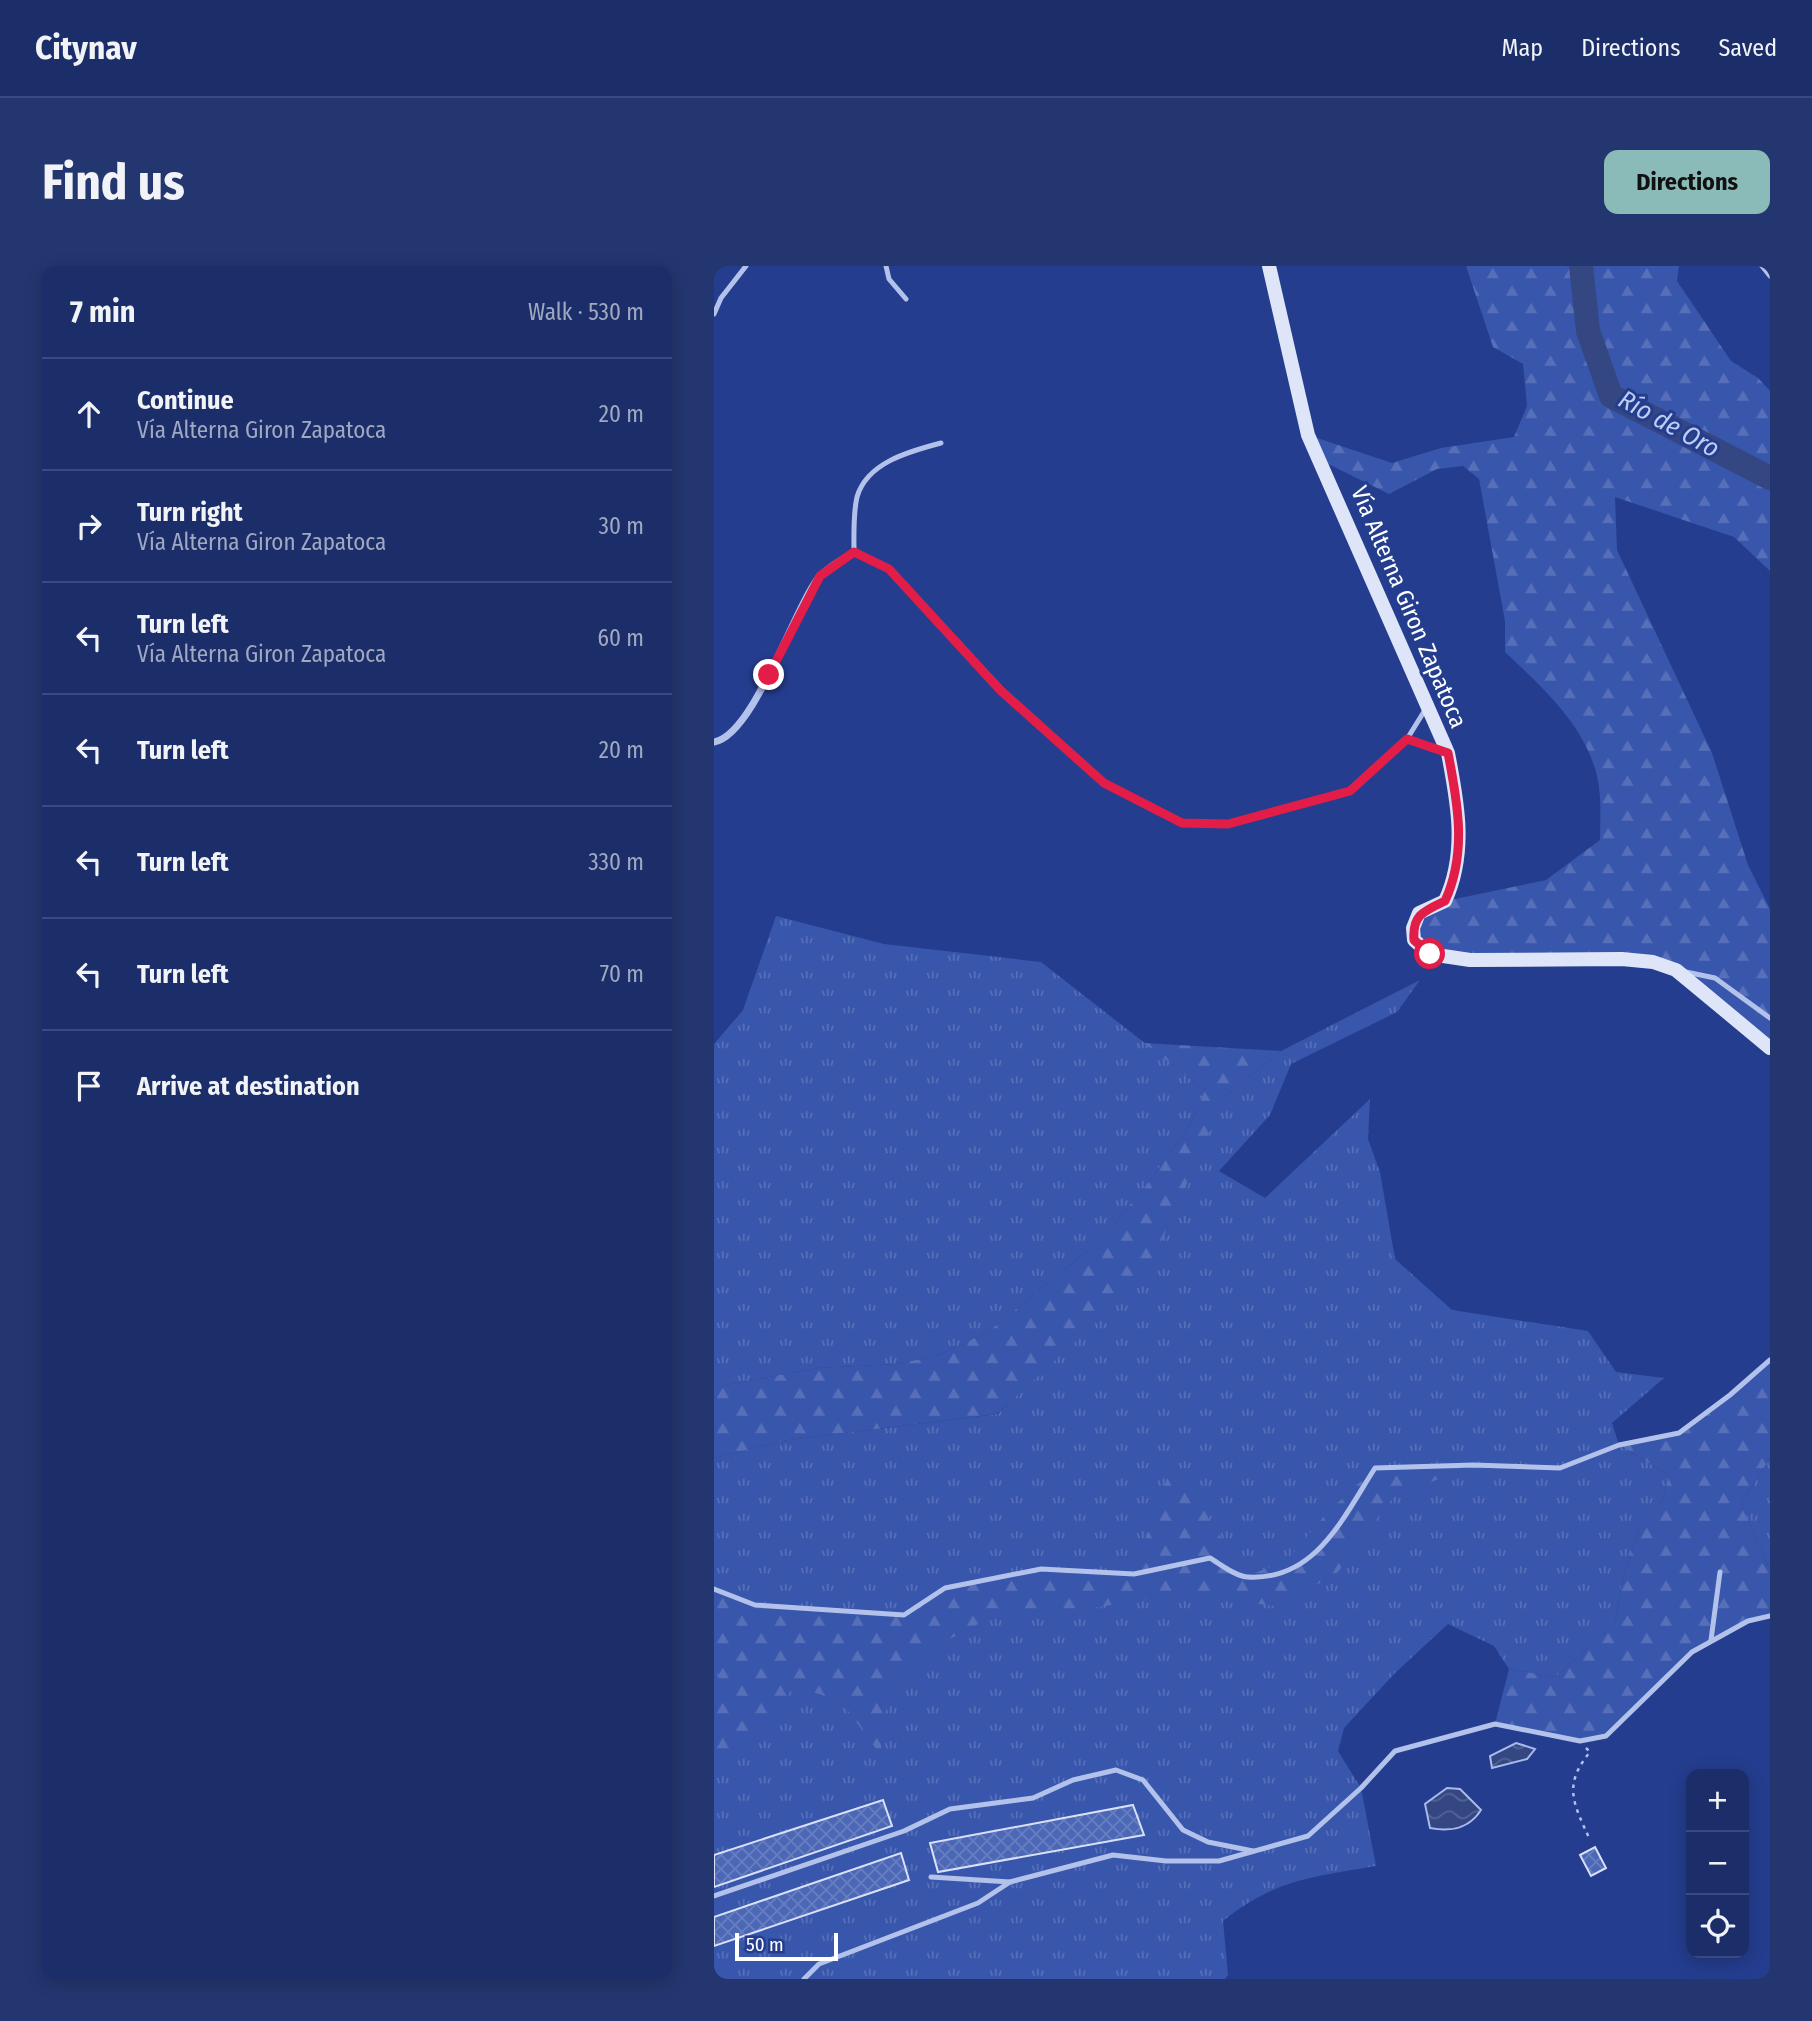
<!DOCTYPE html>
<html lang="en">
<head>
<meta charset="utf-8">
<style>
	body { margin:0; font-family:"Fira Sans Condensed",sans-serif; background:#243670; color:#f1f3f6 }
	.controls { position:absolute; right:21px; bottom:21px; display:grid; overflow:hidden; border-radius:14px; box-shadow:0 4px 18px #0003 }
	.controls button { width:63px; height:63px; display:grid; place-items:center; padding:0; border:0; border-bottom:2px solid #394a7e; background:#1b2e6a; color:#f1f3f6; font:35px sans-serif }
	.scale { position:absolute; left:21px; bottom:18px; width:103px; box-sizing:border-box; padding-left:7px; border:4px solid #fff; border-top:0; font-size:19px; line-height:24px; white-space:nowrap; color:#fff; -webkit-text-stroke:5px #243d8e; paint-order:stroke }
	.stop { position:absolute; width:21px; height:21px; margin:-16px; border:5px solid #e11d48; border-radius:50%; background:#fff }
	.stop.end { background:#e11d48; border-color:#fff; box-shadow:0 2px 7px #0008 }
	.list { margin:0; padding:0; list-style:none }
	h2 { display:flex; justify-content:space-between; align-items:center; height:91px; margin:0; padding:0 28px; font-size:30px }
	h2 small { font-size:23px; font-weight:400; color:#a0a8c1 }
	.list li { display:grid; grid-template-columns:46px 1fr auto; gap:21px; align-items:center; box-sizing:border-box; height:112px; padding:0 28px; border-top:2px solid #394a7e }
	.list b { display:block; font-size:26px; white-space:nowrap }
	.list p { margin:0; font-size:23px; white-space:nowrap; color:#a0a8c1 }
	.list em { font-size:23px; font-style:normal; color:#a0a8c1 }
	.icon { flex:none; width:38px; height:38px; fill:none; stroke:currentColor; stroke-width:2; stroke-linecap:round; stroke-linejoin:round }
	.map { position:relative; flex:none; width:1056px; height:1713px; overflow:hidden; border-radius:14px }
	header { display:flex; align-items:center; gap:42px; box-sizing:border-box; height:98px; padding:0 35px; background:#1b2e6a; border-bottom:2px solid #394a7e }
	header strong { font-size:33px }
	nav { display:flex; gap:38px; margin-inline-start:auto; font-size:24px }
	.intro { display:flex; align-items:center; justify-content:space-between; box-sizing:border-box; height:168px; padding:0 42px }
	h1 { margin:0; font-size:49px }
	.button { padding:18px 32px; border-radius:14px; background:#8bbbb9; color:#111; font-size:24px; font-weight:700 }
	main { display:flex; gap:42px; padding:0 42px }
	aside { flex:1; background:#1b2e6a; border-radius:14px; box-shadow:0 4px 18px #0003 }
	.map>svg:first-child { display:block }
	.grass { fill:url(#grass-tufts) }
	.forest { fill:url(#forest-firs) }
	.water { fill:url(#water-waves); stroke:#a8baec; stroke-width:2 }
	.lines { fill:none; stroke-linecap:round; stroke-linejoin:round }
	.river { stroke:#344783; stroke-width:24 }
	.building { fill:url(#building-cross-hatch); stroke:#d8e1f8; stroke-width:2 }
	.path { stroke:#b3c2eb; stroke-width:2.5; stroke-dasharray:3.5 5; stroke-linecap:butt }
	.lane { stroke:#b3c2eb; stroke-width:5 }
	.street { stroke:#b3c2eb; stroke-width:7 }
	.secondary { stroke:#dfe5f9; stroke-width:14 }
	.route { stroke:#e11d48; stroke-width:9 }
	.labels { text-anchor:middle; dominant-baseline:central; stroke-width:6; stroke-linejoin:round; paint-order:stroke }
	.street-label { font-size:24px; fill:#fff; stroke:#243d8e }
	.water-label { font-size:26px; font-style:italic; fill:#bfcdf2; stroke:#243d8e }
</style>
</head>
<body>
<header>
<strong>Citynav</strong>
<nav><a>Map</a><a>Directions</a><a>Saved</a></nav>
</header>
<div class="intro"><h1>Find us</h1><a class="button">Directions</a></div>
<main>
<aside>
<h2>7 min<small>Walk · 530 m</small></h2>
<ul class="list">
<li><svg class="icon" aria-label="ahead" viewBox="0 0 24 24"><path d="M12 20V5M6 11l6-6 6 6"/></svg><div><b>Continue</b><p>Vía Alterna Giron Zapatoca</p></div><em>20 m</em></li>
<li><svg class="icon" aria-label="right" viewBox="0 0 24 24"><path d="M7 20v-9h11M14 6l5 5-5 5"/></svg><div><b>Turn right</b><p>Vía Alterna Giron Zapatoca</p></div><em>30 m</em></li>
<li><svg class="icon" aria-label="left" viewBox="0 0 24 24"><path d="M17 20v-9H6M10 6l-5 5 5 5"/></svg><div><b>Turn left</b><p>Vía Alterna Giron Zapatoca</p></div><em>60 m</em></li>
<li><svg class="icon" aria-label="left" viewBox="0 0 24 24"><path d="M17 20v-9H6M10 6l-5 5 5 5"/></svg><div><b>Turn left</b></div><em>20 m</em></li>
<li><svg class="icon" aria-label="left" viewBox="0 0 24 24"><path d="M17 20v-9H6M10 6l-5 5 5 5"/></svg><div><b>Turn left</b></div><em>330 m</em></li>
<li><svg class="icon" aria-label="left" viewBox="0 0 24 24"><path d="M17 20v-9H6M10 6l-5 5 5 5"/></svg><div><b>Turn left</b></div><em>70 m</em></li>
<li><svg class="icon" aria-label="arrive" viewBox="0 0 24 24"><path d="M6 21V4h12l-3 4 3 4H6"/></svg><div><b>Arrive at destination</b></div></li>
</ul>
</aside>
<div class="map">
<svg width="1056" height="1713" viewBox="0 0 1056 1713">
	<defs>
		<pattern id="grass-tufts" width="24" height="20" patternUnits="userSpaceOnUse" patternTransform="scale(1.75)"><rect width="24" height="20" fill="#3856ab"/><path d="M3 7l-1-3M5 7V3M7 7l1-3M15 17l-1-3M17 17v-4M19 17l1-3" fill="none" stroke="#566fb8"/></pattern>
		<pattern id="forest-firs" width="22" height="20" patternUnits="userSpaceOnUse" patternTransform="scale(1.75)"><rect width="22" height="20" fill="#3856ab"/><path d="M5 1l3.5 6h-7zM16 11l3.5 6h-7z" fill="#566fb8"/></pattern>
		<pattern id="water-waves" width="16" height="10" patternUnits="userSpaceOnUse" patternTransform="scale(1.75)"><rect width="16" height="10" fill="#344783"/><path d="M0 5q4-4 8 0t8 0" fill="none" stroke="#526396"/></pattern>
		<pattern id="building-cross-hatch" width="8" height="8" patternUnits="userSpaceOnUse" patternTransform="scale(1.75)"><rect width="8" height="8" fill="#4c67b5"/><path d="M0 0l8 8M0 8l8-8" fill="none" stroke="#677ec0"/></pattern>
	</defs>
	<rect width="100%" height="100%" fill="#243d8e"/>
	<g class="grass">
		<polygon points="62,650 170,678 327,696 491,824 476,859 434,917 386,975 275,1065 226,1089 182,1098 103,1102 12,1119 0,1125 0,778 29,744"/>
		<path d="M706,714l-23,32 -106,52 -21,51 -51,56 46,27 105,-99 -2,40 12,33 15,87 57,51 136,21 28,41 48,6 -52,45 7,22 50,30 -7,26 -22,24 -18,57 -7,41 -60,54 -46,-8 -15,-23 -46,-22 -53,49 -51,55 -6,23 23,37 15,78c-63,11 -101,13 -153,55l5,54 -3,4h-511v-521l74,-18 210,-26 33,-34 153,-193 42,-92 55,-44z"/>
		<polygon points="1056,1192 1056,1305 1027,1238"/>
	</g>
	<g class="forest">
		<path d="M752,0h213l-2,15 54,80 27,17 12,13v180l-36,-34 -119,-40 2,53 95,203 36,112 22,44v139l-117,-86 -223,-8 -16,-14v-19l31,-20 101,-21 54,-40c0,-21 2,-43 -3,-64 -12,-51 -55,-89 -92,-124v-31l-26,-142 -16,-13 -26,3 -48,25 -69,-34 -12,-25 84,28 49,-15 73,-11 13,-31 -4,-42 -30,-17z"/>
		<polygon points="430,777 567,785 512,829 444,983 418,1023 283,1148 74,1174 0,1192 0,1125 12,1119 103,1102 182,1098 226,1089 275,1065 386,975 434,917 476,859 491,824"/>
		<polygon points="1056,1094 1056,1192 1027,1238 1056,1305 1056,1350 1034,1355 978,1386 892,1470 866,1475 781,1458 795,1403 841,1411 901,1357 908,1316 926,1259 948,1235 955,1209 905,1179 965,1167"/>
		<polygon points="459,1195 532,1311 574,1293 612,1248 661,1202 759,1199 678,1232 624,1306 566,1341 469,1327 373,1343 281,1349 228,1377 176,1417 166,1488 126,1434 81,1421 24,1480 0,1492 0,1437 9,1417 0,1401 0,1323 41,1339 190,1349 231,1322 327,1303 420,1308"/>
	</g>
	<g class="water">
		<polygon points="802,1477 821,1483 813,1493 778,1502 776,1490"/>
		<path d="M733,1522l13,1 21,21c-12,19 -30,22 -51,18l-5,-24z"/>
	</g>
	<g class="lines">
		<polyline class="river" points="867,0 874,65 897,130 1056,212"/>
	</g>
	<g class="building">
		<polygon points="169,1534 178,1560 0,1621 0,1589"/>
		<polygon points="419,1539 430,1569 224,1606 216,1577"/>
		<polygon points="881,1581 892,1602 877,1610 866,1589"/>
		<polygon points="187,1587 195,1614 0,1680 0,1651"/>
	</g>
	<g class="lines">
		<path class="path" d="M872,1482l4,4c-28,34 -16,52 0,88"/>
		<g class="lane">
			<polyline points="172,0 175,13 192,33"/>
			<polyline points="1048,0 1056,10"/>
			<polyline points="0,48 7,32 32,0"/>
			<path d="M140,286c0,-17 -1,-38 3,-55 10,-35 54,-46 84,-54"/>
			<polyline points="711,444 693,473 731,486"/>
			<polyline points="972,706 1001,712 1056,752"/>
			<path d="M0,1323l41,16 149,10 41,-27 96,-19 93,5 76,-16c10,6 26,19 38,19 68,4 96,-61 127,-109l98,-3 87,3 59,-23 60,-12 51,-38 40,-35"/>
			<polyline points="997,1374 1006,1306"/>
			<polyline points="217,1611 296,1616"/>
			<polyline points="0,1630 190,1565 236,1543 319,1532 359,1514 402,1504 429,1514 469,1564 494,1576 539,1585"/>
			<polyline points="90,1713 105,1698 264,1637 296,1616 399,1589 452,1595 505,1595 594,1570 647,1522 681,1485 781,1458 866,1475 892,1470 978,1386 1034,1355 1056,1350"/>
		</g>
		<path class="street" d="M0,476c40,-7 79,-132 105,-165 9,-10 24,-18 35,-25l35,17 111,120 104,94 78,40 46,1 122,-33 57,-52"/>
		<path class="secondary" d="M555,0l39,169 140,318c10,51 19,100 -3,148l-26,12 -6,15 1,12 16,14 40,6 152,-1 31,3 23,8 94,78"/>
	</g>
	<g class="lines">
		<path class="route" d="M55,409l51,-99 34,-24 35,17 111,121 104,93 78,40 46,1 122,-33 57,-52 41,14c10,51 19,100 -3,148 -21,10 -33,14 -31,39l16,14"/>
	</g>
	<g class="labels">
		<g class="street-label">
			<text transform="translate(695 341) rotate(67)">Vía Alterna Giron Zapatoca</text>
		</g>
		<g class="water-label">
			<text transform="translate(955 158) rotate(29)">Río de Oro</text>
		</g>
	</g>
</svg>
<div class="controls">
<button>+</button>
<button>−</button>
<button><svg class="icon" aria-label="locate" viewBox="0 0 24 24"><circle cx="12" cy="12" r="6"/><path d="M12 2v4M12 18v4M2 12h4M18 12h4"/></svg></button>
</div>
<div class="scale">50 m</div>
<div class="stop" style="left:716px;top:688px"></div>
<div class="stop end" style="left:55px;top:409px"></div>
</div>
</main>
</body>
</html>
